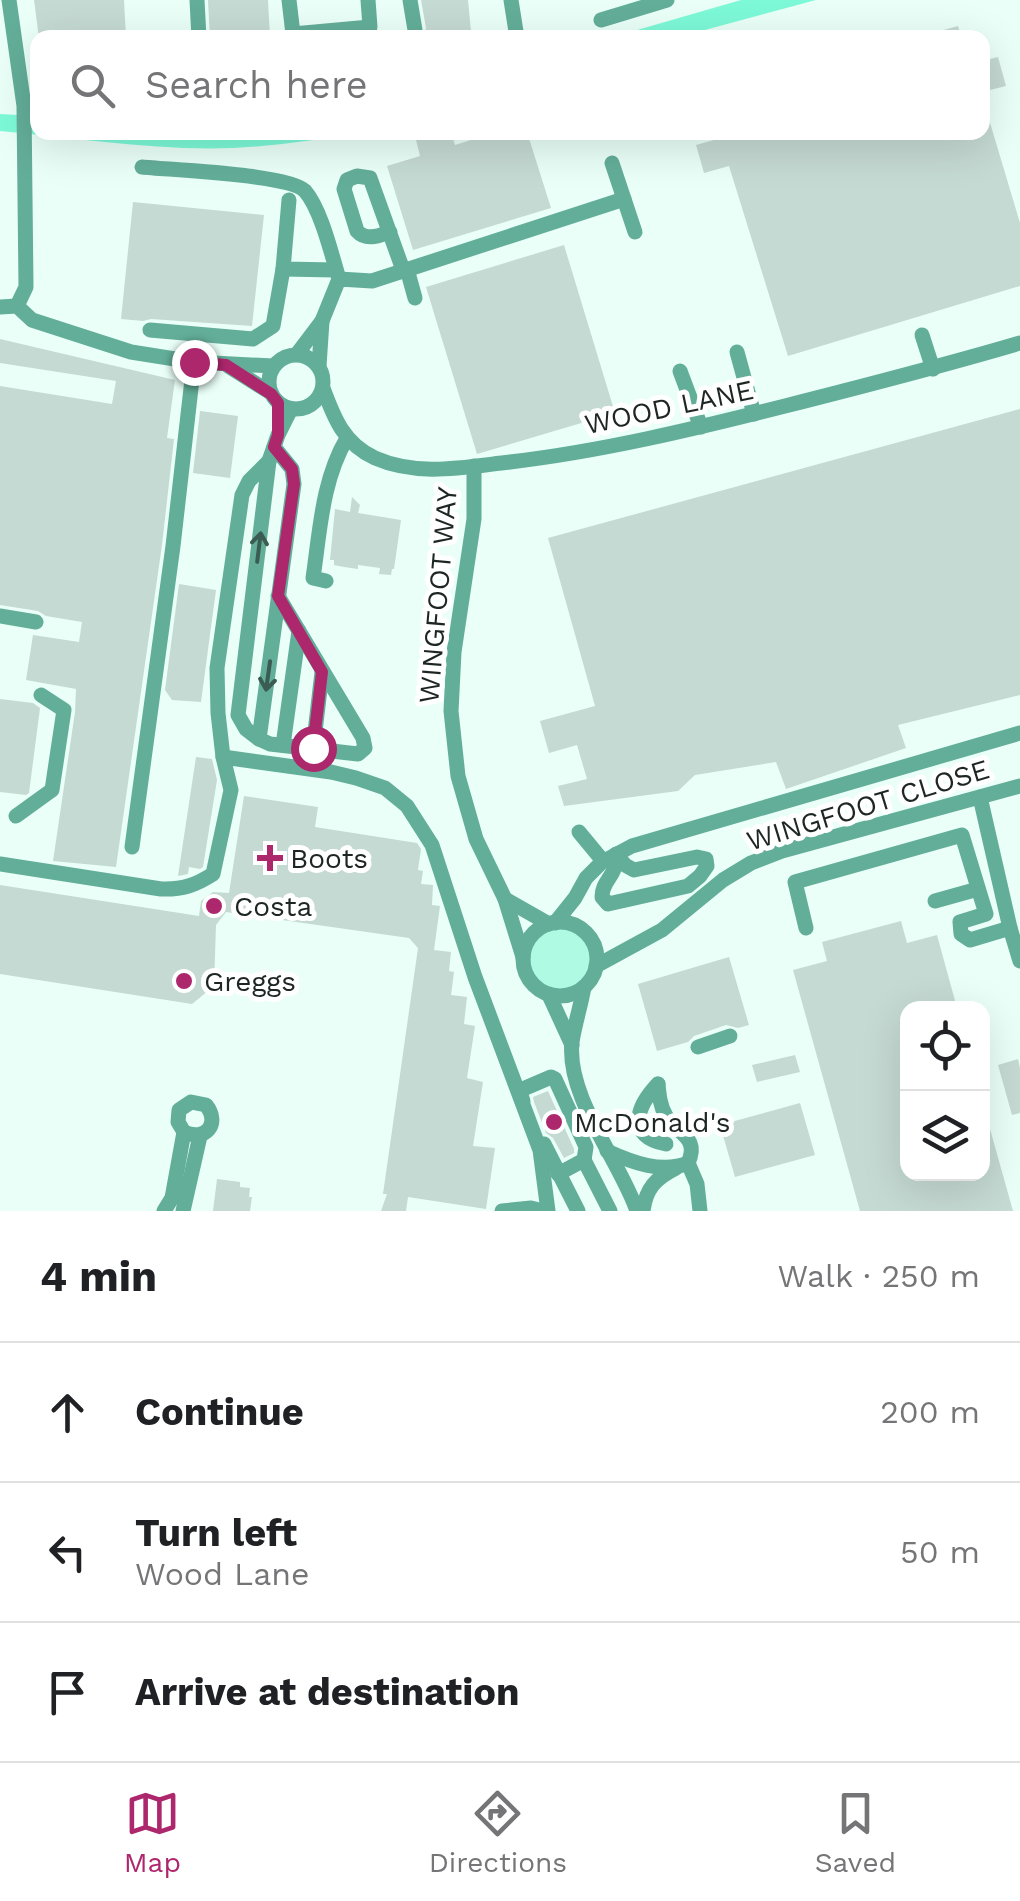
<!DOCTYPE html>
<html lang="en">
<head>
<meta charset="utf-8">
<style>
	body { margin:0; font-family:"Work Sans",sans-serif; background:#f6f6f6; color:#202124 }
	.controls { position:absolute; right:30px; bottom:30px; display:grid; overflow:hidden; border-radius:20px; box-shadow:0 10px 40px #0002 }
	.controls button { width:90px; height:90px; display:grid; place-items:center; padding:0; border:0; border-bottom:2px solid #e0e0e0; background:#fff; color:#202124; font:50px sans-serif }
	.stop { position:absolute; width:30px; height:30px; margin:-22px; border:8px solid #ad276d; border-radius:50%; background:#fff }
	.stop.end { background:#ad276d; border-color:#fff; box-shadow:0 2px 10px #0008 }
	.list { margin:0; padding:0; list-style:none }
	h2 { display:flex; justify-content:space-between; align-items:center; height:130px; margin:0; padding:0 40px; font-size:42px }
	h2 small { font-size:32px; font-weight:400; color:#757577 }
	.list li { display:grid; grid-template-columns:65px 1fr auto; gap:30px; align-items:center; box-sizing:border-box; height:140px; padding:0 40px; border-top:2px solid #e0e0e0 }
	.list b { display:block; font-size:38px; white-space:nowrap }
	.list p { margin:0; font-size:32px; white-space:nowrap; color:#757577 }
	.list em { font-size:32px; font-style:normal; color:#757577 }
	.icon { flex:none; width:55px; height:55px; fill:none; stroke:currentColor; stroke-width:2; stroke-linecap:round; stroke-linejoin:round }
	.map { position:relative; flex:none; width:1020px; height:1211px; overflow:hidden }
	.search { position:absolute; background:#fff; box-shadow:0 10px 40px #0002; left:30px; right:30px; top:30px; height:110px; display:flex; align-items:center; gap:25px; box-sizing:border-box; padding:0 35px; border-radius:20px; color:#757577; font-size:38px }
	.sheet { height:550px; background:#fff }
	nav { display:flex; justify-content:space-around; align-items:center; box-sizing:border-box; height:140px; border-top:2px solid #e0e0e0; background:#fff; font-size:28px; color:#757577 }
	nav a { display:grid; justify-items:center; gap:5px }
	nav .on { color:#ad276d }
	.map>svg:first-child { display:block }
	.green { fill:#aefae3 }
	.water { fill:#7df9d8 }
	.building { fill:#c5dad3 }
	.lines { fill:none; stroke-linecap:round; stroke-linejoin:round }
	.minor { stroke:#63ae99; stroke-width:15 }
	.oneway { stroke:#3a5c52 }
	.route { stroke:#ad276d; stroke-width:12 }
	.poi-dot { fill:#ad276d; stroke:#fff; stroke-width:4 }
	.labels { text-anchor:middle; dominant-baseline:central; stroke-width:10; stroke-linejoin:round; paint-order:stroke }
	.street-label { font-size:28px; fill:#1e2623; stroke:#fff }
	.poi-label { font-size:28px; fill:#1e2623; stroke:#fff; text-anchor:start }
</style>
</head>
<body>
<div class="map">
<svg width="1020" height="1211" viewBox="0 0 1020 1211">
	<rect width="100%" height="100%" fill="#e9fff7"/>
	<circle class="green" cx="560" cy="960" r="32"/>
	<g class="water">
		<polygon points="741,0 816,0 679,37 613,37"/>
		<path d="M0,114l37,2 1,16 319,1c-41,7 -82,13 -124,15 -77,3 -156,-10 -233,-17z"/>
	</g>
	<g class="building">
		<polygon points="34,0 124,0 126,38 39,38"/>
		<polygon points="208,0 268,0 270,38 210,38"/>
		<polygon points="421,0 468,0 471,32 423,38 426,28"/>
		<polygon points="958,26 962,38 926,38 926,35"/>
		<polygon points="998,57 1006,86 982,92 982,61"/>
		<polygon points="982,106 985,106 1020,223 1020,286 788,356 729,166 704,173 696,145 721,138 719,132 982,132"/>
		<polygon points="414,132 451,132 455,145 496,132 527,132 551,208 413,250 387,166 420,156"/>
		<polygon points="133,202 264,215 252,326 151,319 143,321 121,319"/>
		<polygon points="564,245 615,413 477,454 426,287"/>
		<polygon points="0,339 175,380 167,438 174,439 162,545 116,867 53,861 75,712 76,689 26,680 33,635 79,642 82,622 46,616 38,611 0,605 0,386 112,404 116,381 0,363"/>
		<polygon points="1020,409 1020,695 898,725 906,748 786,789 776,762 695,775 678,791 564,806 558,786 587,779 577,745 549,753 540,721 595,706 548,538"/>
		<polygon points="200,411 238,416 230,478 193,473"/>
		<polygon points="352,497 360,505 358,513 401,520 394,569 392,569 391,575 379,574 380,568 358,565 358,569 344,567 334,565 334,560 330,560 335,509 350,512"/>
		<polygon points="179,584 216,590 201,702 172,700 165,690"/>
		<polygon points="0,699 33,703 40,708 29,793 26,795 0,792"/>
		<polygon points="196,757 212,759 217,780 203,867 200,869 189,867 188,874 178,876"/>
		<polygon points="244,796 318,807 315,827 417,843 421,849 418,870 423,871 421,884 433,885 432,905 440,906 434,950 451,952 449,971 454,972 451,995 467,997 464,1024 475,1026 467,1078 483,1082 473,1146 495,1148 486,1209 408,1197 406,1211 381,1211 387,1194 383,1194 418,948 409,938 226,912 216,925 214,986 192,1004 0,974 0,885 199,916 201,901 213,892 229,893"/>
		<polygon points="901,921 907,943 937,935 957,1008 908,1008 908,1174 982,1174 982,1111 985,1111 1013,1211 860,1211 793,970 827,961 822,942"/>
		<polygon points="729,957 749,1025 738,1028 726,1025 694,1036 688,1042 657,1051 638,984"/>
		<polygon points="795,1055 800,1072 757,1082 752,1065"/>
		<polygon points="1018,1059 1020,1068 1020,1113 1012,1115 998,1065"/>
		<polygon points="548,1091 574,1149 574,1153 564,1158 553,1138 546,1133 534,1102 533,1097"/>
		<polygon points="800,1103 815,1155 735,1177 720,1125"/>
		<polygon points="217,1179 240,1182 240,1187 250,1188 249,1197 252,1197 250,1211 213,1211"/>
	</g>
	<g class="lines">
		<g class="minor">
			<polyline points="9,0 24,106 26,287 17,306"/>
			<polyline points="197,0 199,38"/>
			<polyline points="289,0 293,34 370,27 368,0"/>
			<polyline points="410,0 415,30"/>
			<polyline points="511,0 517,38"/>
			<polyline points="601,20 667,0"/>
			<polyline points="612,163 635,232"/>
			<path d="M142,167c28,3 147,7 163,24 16,18 27,65 34,88"/>
			<polyline points="289,200 283,269 336,270"/>
			<path d="M390,232c-12,4 -24,9 -33,-1l-13,-42 3,-9 10,-4 13,2 33,92"/>
			<polyline points="407,269 415,298"/>
			<polyline points="0,307 17,306 32,320 131,352 194,362 273,366"/>
			<polyline points="150,330 253,339 273,326 283,269"/>
			<polyline points="922,335 933,369"/>
			<polyline points="737,352 754,414"/>
			<polyline points="297,354 322,321 339,279 372,281 624,199"/>
			<circle cx="296" cy="382" r="27"/>
			<polyline points="228,366 271,393"/>
			<polyline points="319,366 322,321"/>
			<polyline points="680,371 701,427"/>
			<path d="M323,388c11,30 21,56 52,70 43,19 90,9 135,4 93,-11 184,-33 275,-56 79,-20 157,-40 235,-63"/>
			<polyline points="274,447 292,469 294,484 259,739 270,744 358,754 365,748 363,738 278,596"/>
			<polyline points="474,466 474,519 454,652 451,711 458,776 476,839 505,899 523,957"/>
			<path d="M326,581l-13,-3c7,-47 9,-98 34,-140"/>
			<polyline points="0,616 36,622"/>
			<polyline points="259,739 246,729 238,715 269,461"/>
			<polyline points="283,745 299,631"/>
			<polyline points="313,749 322,672"/>
			<polyline points="223,757 331,772 356,778 385,788 407,806 432,845 475,977 540,1150 548,1211"/>
			<polyline points="980,797 1010,928 1020,961"/>
			<polyline points="16,816 52,790 64,710 41,695"/>
			<polyline points="579,832 603,861"/>
			<polyline points="132,847 173,546 194,362"/>
			<path d="M616,854l9,11 9,5 63,-13 9,2 1,7 -7,10 -12,10 -80,18 -6,-7c0,-18 15,-19 14,-43z"/>
			<path d="M0,864l161,25c21,1 35,-4 52,-15l18,-84 -8,-33 -5,-44 -1,-45 25,-173 7,-14 20,-20 9,-26 13,-26"/>
			<polyline points="505,899 549,924"/>
			<polyline points="935,901 978,889"/>
			<circle cx="560" cy="959" r="37"/>
			<polyline points="555,923 575,898 586,878 602,862 632,846 1020,733"/>
			<polyline points="806,928 795,882 962,835 986,914 960,922 961,934 970,940 1010,928"/>
			<polyline points="596,966 662,930 723,880 751,863 782,851 1020,786"/>
			<path d="M584,987c-3,18 -9,36 -12,55 -6,55 48,119 65,169"/>
			<polyline points="549,995 572,1045"/>
			<polyline points="698,1047 730,1036"/>
			<path d="M658,1084c-21,22 -33,52 8,60"/>
			<polyline points="523,1101 520,1092 523,1089 551,1077 555,1079 586,1147 584,1160"/>
			<polyline points="544,1144 578,1211"/>
			<path d="M607,1151c24,11 55,23 81,12 12,-26 -11,-29 -22,-47 -6,-10 -7,-21 -8,-32"/>
			<polyline points="688,1163 697,1184 700,1211"/>
			<polyline points="558,1174 584,1160 610,1211"/>
			<path d="M164,1211l8,-13 12,-66 -6,-10 1,-12 12,-8 15,3c15,19 -1,37 -22,27"/>
			<polyline points="183,1211 200,1136"/>
			<polyline points="502,1211 531,1208 543,1211"/>
			<path d="M643,1211c3,-23 13,-33 33,-43"/>
		</g>
	</g>
	<defs><path id="oneway-shaft" d="M-6 0H5M1.5-3L5.5 0L1.5 3" fill="none" stroke-width="1.6" stroke-linecap="round" stroke-linejoin="round" transform="scale(2.5)"/></defs>
	<g class="oneway">
		<use href="#oneway-shaft" transform="translate(259 547) rotate(-83)"/>
		<use href="#oneway-shaft" transform="translate(268 676) rotate(98)"/>
	</g>
	<g class="lines">
		<polyline class="route" points="194,362 226,365 271,394 278,403 278,435 274,447 292,469 294,484 278,596 322,672 313,748"/>
	</g>
	<g class="poi-dot">
		<path d="M265 843h10v10h10v10h-10v10h-10v-10h-10v-10h10z"/>
		<circle cx="214" cy="906" r="10"/>
		<circle cx="184" cy="981" r="10"/>
		<circle cx="554" cy="1122" r="10"/>
	</g>
	<g class="labels">
		<g class="street-label">
			<text transform="translate(669 407) rotate(-12)">WOOD LANE</text>
			<text transform="translate(438 595) rotate(-85)">WINGFOOT WAY</text>
			<text transform="translate(868 805) rotate(-17)">WINGFOOT CLOSE</text>
		</g>
		<g class="poi-label">
			<text x="290" y="858">Boots</text>
			<text x="234" y="906">Costa</text>
			<text x="204" y="981">Greggs</text>
			<text x="574" y="1122">McDonald's</text>
		</g>
	</g>
</svg>
<div class="controls">
<button><svg class="icon" aria-label="locate" viewBox="0 0 24 24"><circle cx="12" cy="12" r="6"/><path d="M12 2v4M12 18v4M2 12h4M18 12h4"/></svg></button>
<button><svg class="icon" aria-label="layers" viewBox="0 0 24 24"><path d="M12 4l9 5-9 5-9-5zM3 14l9 5 9-5"/></svg></button>
</div>
<div class="stop" style="left:313px;top:748px"></div>
<div class="stop end" style="left:194px;top:362px"></div>
<div class="search"><svg class="icon" aria-label="search" viewBox="0 0 24 24"><circle cx="10" cy="10" r="6"/><path d="M15 15l6 6"/></svg>Search here</div>
</div>
<section class="sheet">
<h2>4 min<small>Walk · 250 m</small></h2>
<ul class="list">
<li><svg class="icon" aria-label="ahead" viewBox="0 0 24 24"><path d="M12 20V5M6 11l6-6 6 6"/></svg><div><b>Continue</b></div><em>200 m</em></li>
<li><svg class="icon" aria-label="left" viewBox="0 0 24 24"><path d="M17 20v-9H6M10 6l-5 5 5 5"/></svg><div><b>Turn left</b><p>Wood Lane</p></div><em>50 m</em></li>
<li><svg class="icon" aria-label="arrive" viewBox="0 0 24 24"><path d="M6 21V4h12l-3 4 3 4H6"/></svg><div><b>Arrive at destination</b></div></li>
</ul>
</section>
<nav>
<a class="on"><svg class="icon" aria-label="map" viewBox="0 0 24 24"><path d="M3 6l6-2 6 2 6-2v14l-6 2-6-2-6 2zM9 4v14M15 6v14"/></svg>Map</a>
<a><svg class="icon" aria-label="directions" viewBox="0 0 24 24"><path d="M12 3l9 9-9 9-9-9zM9 14v-3h6M13 9l2 2-2 2"/></svg>Directions</a>
<a><svg class="icon" aria-label="saved" viewBox="0 0 24 24"><path d="M7 4h10v16l-5-4-5 4z"/></svg>Saved</a>
</nav>
</body>
</html>
